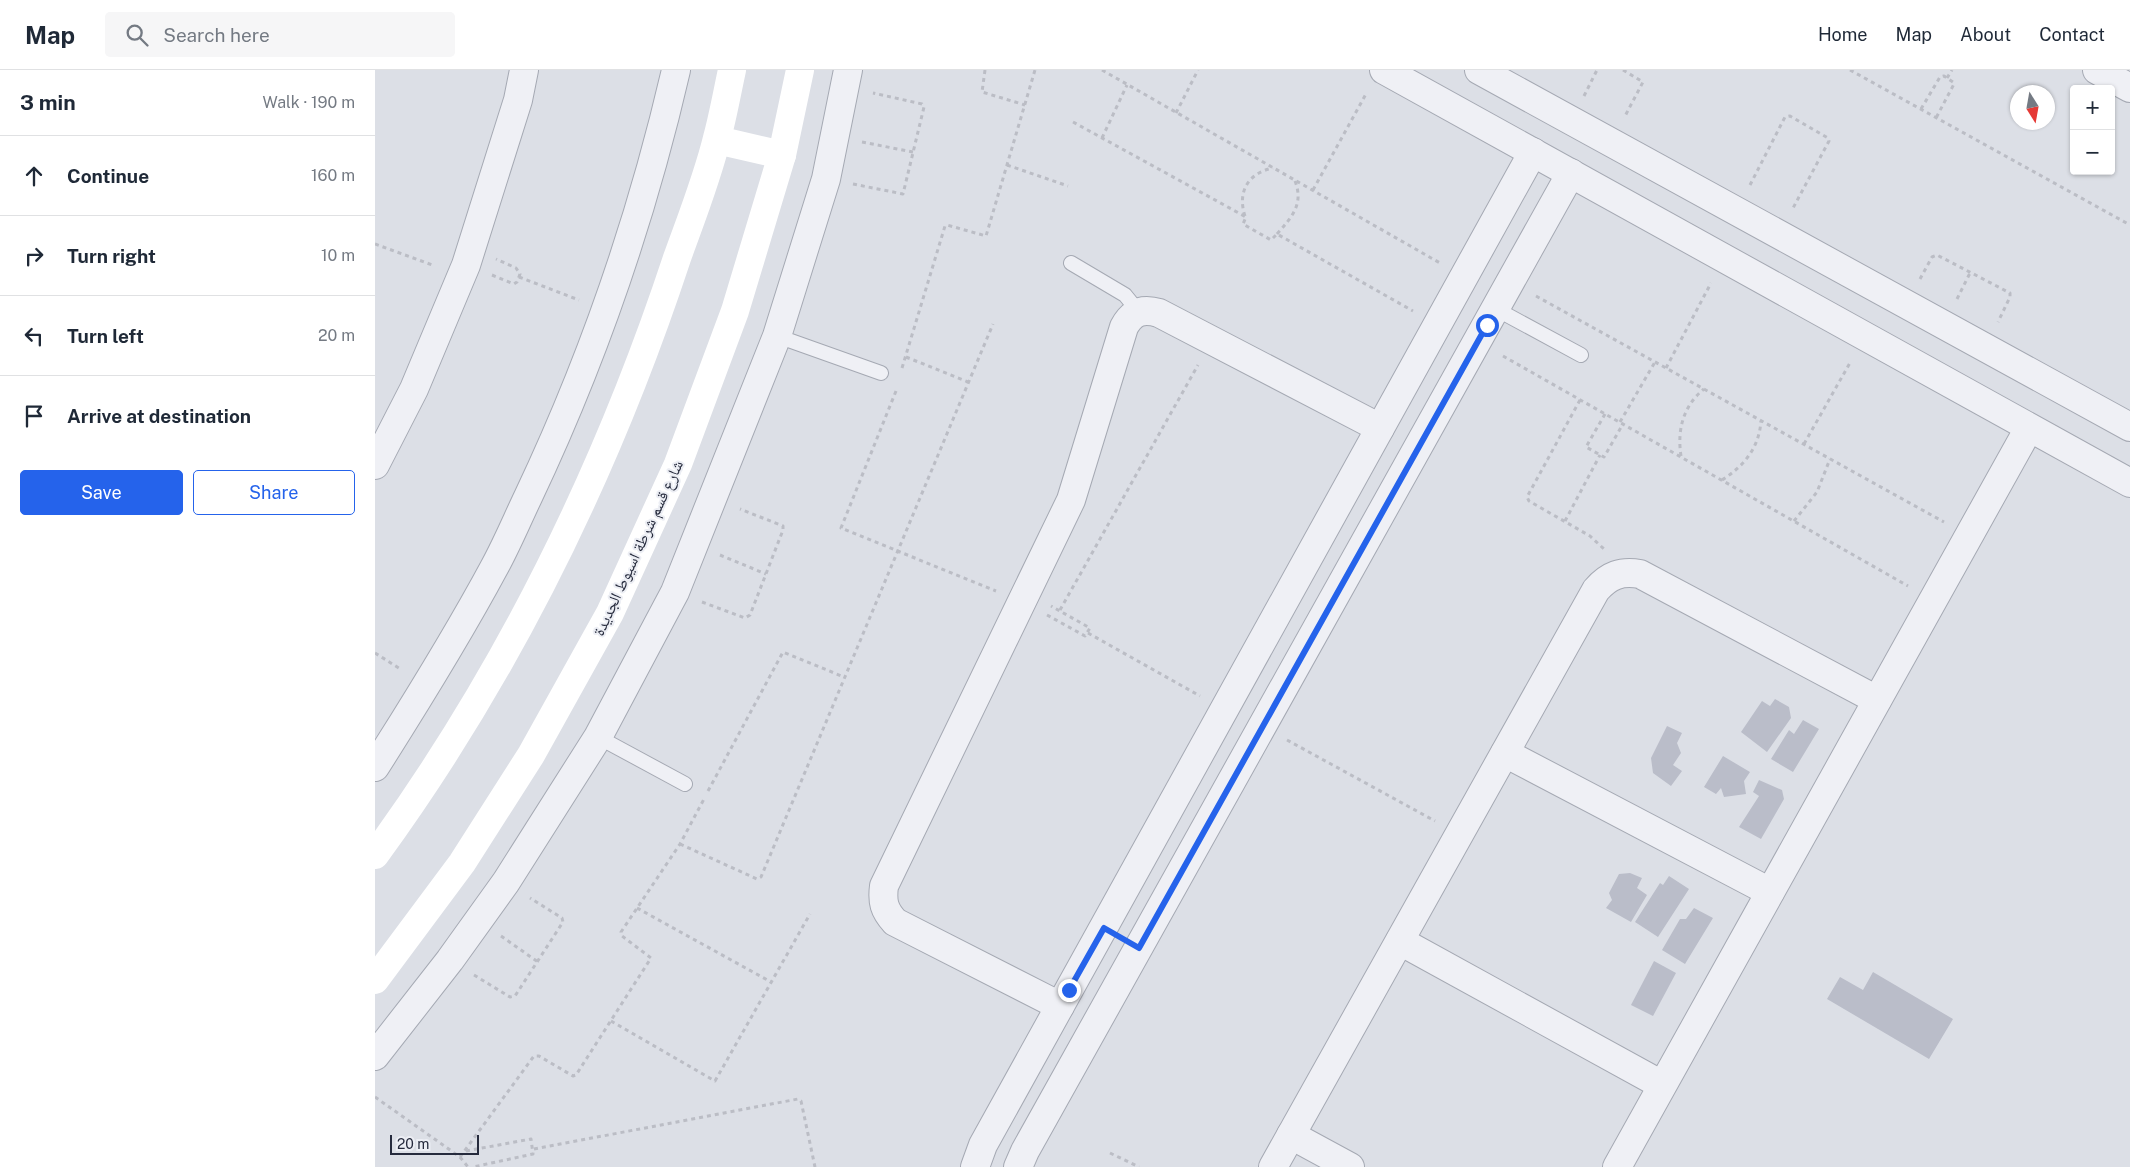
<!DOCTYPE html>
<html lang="en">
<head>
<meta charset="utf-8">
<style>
	body { margin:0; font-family:"Public Sans","Noto Naskh Arabic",sans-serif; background:#f6f6f7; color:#1f2937 }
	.controls { position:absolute; right:15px; top:15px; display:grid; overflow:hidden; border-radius:5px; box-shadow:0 1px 4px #0004 }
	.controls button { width:45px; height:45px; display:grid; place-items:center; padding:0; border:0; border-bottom:1px solid #e0e1e3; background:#fff; color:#1f2937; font:25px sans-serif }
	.compass { position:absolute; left:1635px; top:15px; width:45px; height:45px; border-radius:50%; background:#fff; box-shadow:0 1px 4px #0004; rotate:169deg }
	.scale { position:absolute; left:15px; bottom:12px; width:89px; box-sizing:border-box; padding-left:5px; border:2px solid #262b3d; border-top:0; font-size:14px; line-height:18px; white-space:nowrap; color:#262b3d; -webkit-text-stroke:4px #eceef4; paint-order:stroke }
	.stop { position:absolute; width:15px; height:15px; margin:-11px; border:4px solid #2563eb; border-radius:50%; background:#fff }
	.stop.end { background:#2563eb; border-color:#fff; box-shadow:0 1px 5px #0008 }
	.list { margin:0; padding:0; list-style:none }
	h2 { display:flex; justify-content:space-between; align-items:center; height:65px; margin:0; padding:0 20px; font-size:21px }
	h2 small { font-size:16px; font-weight:400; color:#747a83 }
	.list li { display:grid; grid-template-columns:32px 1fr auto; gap:15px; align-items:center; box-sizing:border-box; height:80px; padding:0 20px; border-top:1px solid #e0e1e3 }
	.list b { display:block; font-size:19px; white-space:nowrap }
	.list em { font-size:16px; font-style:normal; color:#747a83 }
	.actions { display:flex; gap:10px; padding:15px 20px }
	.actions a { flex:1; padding:11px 0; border:1px solid #2563eb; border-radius:5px; text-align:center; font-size:18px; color:#2563eb }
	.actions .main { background:#2563eb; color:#fff }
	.icon { flex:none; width:28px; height:28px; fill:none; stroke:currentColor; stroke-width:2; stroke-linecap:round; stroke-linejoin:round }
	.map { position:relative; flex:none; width:1755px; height:1097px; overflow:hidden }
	header { display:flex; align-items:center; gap:30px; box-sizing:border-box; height:70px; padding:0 25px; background:#fff; border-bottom:1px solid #e0e1e3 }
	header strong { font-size:24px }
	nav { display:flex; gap:28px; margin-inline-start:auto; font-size:18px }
	.search { width:350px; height:45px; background:#f6f6f7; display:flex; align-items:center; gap:12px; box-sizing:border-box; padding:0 18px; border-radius:5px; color:#747a83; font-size:19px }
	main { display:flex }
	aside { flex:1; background:#fff }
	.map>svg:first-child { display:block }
	.building { fill:#babdc9 }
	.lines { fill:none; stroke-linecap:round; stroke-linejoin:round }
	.service-casing { stroke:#a5a9b3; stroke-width:16 }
	.minor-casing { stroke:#a5a9b3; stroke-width:30 }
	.tertiary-casing { stroke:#a5a9b3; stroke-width:30 }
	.path { stroke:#bbbdc5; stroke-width:3; stroke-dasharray:4 4; stroke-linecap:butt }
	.service { stroke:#eff0f5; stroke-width:14 }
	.minor { stroke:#eff0f5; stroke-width:28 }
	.tertiary { stroke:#eff0f5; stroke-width:28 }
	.secondary { stroke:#fff; stroke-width:28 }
	.route { stroke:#2563eb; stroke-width:6 }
	.labels { text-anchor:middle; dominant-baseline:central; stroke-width:4; stroke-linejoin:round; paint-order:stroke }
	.street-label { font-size:16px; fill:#262b3d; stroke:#eceef4 }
</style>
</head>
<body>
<header>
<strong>Map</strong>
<div class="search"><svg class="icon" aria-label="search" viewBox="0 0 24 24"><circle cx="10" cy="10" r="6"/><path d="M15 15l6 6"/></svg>Search here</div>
<nav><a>Home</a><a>Map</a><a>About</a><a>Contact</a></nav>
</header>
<main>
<aside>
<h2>3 min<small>Walk · 190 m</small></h2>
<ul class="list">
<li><svg class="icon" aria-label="ahead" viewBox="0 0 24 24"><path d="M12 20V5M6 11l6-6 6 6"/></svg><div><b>Continue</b></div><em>160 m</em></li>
<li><svg class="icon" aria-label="right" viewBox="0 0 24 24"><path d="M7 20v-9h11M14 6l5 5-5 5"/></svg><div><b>Turn right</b></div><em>10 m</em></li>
<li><svg class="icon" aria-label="left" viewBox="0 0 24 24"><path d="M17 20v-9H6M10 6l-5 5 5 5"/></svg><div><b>Turn left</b></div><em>20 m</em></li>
<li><svg class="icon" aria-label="arrive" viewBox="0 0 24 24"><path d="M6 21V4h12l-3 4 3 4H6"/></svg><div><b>Arrive at destination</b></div></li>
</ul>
<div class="actions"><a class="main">Save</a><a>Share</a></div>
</aside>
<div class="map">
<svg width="1755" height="1097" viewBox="0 0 1755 1097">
	<rect width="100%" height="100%" fill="#dcdfe6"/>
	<g class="building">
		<polygon points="1400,629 1414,637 1416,648 1392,682 1366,662 1387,631 1395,636"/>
		<polygon points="1428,650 1444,659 1418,702 1396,689 1414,660 1419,664"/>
		<polygon points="1292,656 1307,663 1302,673 1306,683 1298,695 1307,701 1296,716 1278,703 1276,688"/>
		<polygon points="1348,686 1375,702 1369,711 1371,724 1349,727 1346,718 1341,724 1329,717"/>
		<polygon points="1384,710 1407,720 1409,729 1386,769 1364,757 1384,726 1378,722"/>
		<polygon points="1255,803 1267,808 1262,818 1272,825 1256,852 1231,838 1237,830 1234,823 1244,804"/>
		<polygon points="1294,806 1314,819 1283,867 1260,852 1285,813 1288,815"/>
		<polygon points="1319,838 1338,848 1310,894 1287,880 1305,849 1311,849"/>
		<polygon points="1279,891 1301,903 1278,946 1256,935"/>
		<polygon points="1498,902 1578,949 1554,989 1452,929 1465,907 1488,920"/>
	</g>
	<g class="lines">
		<g class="service-casing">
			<g id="service">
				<polyline points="696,193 750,225 763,241"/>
				<polyline points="1121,239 1206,285"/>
				<polyline points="402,266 506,303"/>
				<polyline points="223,667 310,714"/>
			</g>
		</g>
		<g class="minor-casing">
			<g id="minor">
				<polyline points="1722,0 1755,18"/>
				<polyline points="0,395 39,319 91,195 143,30 149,0"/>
				<polyline points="1130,683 1395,822"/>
				<path d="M0,697c42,-66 83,-132 120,-201 12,-22 22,-46 33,-69 65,-137 114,-280 148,-427"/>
				<polyline points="1025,871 1287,1015"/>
				<path d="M685,936l-165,-84c-11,-12 -13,-20 -11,-36l187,-386 53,-173c8,-15 18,-19 35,-14l221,115"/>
				<polyline points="0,986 75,890 131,812 223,667 300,522 402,266 451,109 473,0"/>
				<polyline points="916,1065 975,1097"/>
				<polyline points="600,1097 608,1075 1158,82"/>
				<polyline points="643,1097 650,1081 1196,103"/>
				<path d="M898,1097l323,-577c13,-15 25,-19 44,-16l237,126"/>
				<polyline points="1242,1097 1654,358"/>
			</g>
		</g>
		<g class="tertiary-casing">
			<g id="tertiary">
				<polyline points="1009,0 1755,413"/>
				<polyline points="1104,0 1755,357"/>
			</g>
		</g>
		<g class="path">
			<polyline points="610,0 607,22 650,35"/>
			<polyline points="727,0 1065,193"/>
			<polyline points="1248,0 1268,12 1249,48"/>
			<polyline points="1475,0 1755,155"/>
			<polyline points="1572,8 1577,0"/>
			<polyline points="1209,26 1222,0"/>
			<polyline points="1546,39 1565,7 1569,6 1578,12 1579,14 1561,48"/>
			<polyline points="801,43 823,0"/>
			<polyline points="698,52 871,147 868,154 896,170 902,164 1038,241"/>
			<polyline points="727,68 752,15"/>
			<polyline points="487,72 538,82"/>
			<polyline points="632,95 693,116"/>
			<polyline points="478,114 528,124 549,37 547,34 498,23"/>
			<polyline points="1375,115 1410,47 1415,46 1453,68 1454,71 1417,140"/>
			<polyline points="938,120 992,22"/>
			<path d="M870,146c-8,-24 3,-43 28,-48"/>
			<path d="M902,164c15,-17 27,-30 18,-53"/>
			<polyline points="0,174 60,196"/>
			<polyline points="117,205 139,214 142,212 145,204 141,198 121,189"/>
			<polyline points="144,207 204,230"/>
			<polyline points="1545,209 1557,187 1562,185 1635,223 1635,227 1623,252"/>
			<polyline points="1161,226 1569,452"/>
			<polyline points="1582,229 1595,203"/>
			<polyline points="1128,286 1533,516"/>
			<polyline points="531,287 593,312"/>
			<polyline points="527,298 570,156 572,155 611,166 660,0"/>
			<polyline points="1291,298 1336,213"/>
			<polyline points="521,321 466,458 621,521"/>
			<polyline points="1205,330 1152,427 1154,431 1215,466 1229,479"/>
			<polyline points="1230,344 1211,377 1229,387 1248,354"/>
			<polyline points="1245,352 1280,292"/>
			<polyline points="1429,374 1476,291"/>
			<path d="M1306,386c-4,-26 2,-50 23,-67"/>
			<path d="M1347,410c22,-14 37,-32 39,-59"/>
			<polyline points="1190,451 1225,385"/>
			<polyline points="1419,451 1442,422 1455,389"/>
			<polyline points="345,485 391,504"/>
			<polyline points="327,532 370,548 375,545 408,460 408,456 365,439"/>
			<polyline points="685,540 823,295"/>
			<polyline points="672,545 710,566 715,558 676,536"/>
			<polyline points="713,563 825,626"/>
			<polyline points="0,583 27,600"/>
			<polyline points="912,670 1060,751"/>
			<polyline points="333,721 408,582 469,607"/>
			<polyline points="305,774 382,809 386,807 618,254"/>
			<polyline points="262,838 396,912"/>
			<polyline points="126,866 163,892"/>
			<polyline points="99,905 135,927 140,926 188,852 187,848 155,828"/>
			<polyline points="236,951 340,1011 435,844"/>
			<polyline points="0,1027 85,1087 159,986 164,986 198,1006 201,1005 276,888 247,866 246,862 305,774 329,729"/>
			<polyline points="159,1079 423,1029 426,1031 440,1097"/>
			<polyline points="91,1081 156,1069 158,1084 98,1097"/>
			<polyline points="735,1083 764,1097"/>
			<polyline points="85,1087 93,1097"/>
		</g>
		<use href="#service" class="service"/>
		<use href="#minor" class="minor"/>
		<use href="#tertiary" class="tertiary"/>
		<g class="secondary">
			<polyline points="342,70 407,85"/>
			<path d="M0,785c132,-181 232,-385 302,-597 14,-39 30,-79 40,-120 6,-22 10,-45 15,-68"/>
			<polyline points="0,910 87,793 156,685 235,543 303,394 360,241 407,85 425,0"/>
		</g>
	</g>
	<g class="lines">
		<polyline class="route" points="694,920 729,858 764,878 1112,255"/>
	</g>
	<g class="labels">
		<g class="street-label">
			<text transform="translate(263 478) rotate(-65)">شارع قسم شرطة اسيوط الجديدة</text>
		</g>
	</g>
</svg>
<div class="controls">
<button>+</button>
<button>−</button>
</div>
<svg class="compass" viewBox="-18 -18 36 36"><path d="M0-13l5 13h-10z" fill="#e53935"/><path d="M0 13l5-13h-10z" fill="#747a83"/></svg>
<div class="scale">20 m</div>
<div class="stop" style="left:1112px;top:255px"></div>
<div class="stop end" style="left:694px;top:920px"></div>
</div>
</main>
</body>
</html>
